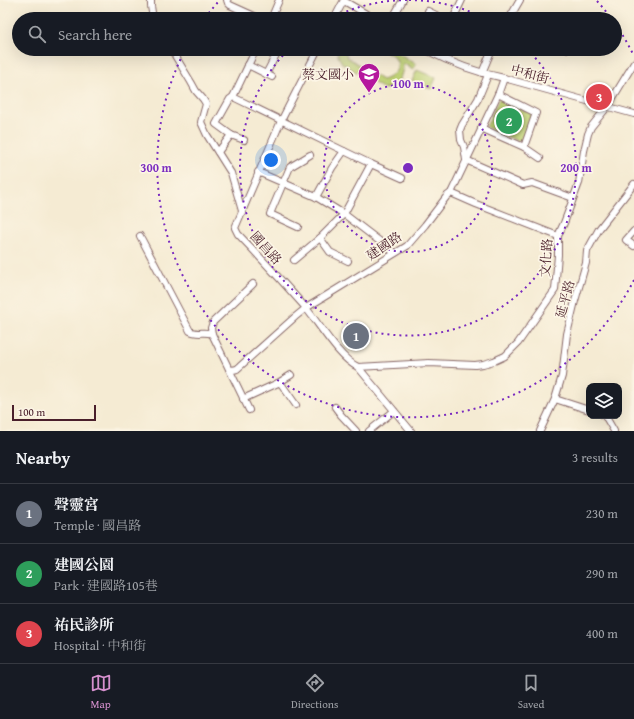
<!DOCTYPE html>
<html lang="en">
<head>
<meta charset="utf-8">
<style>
	body { margin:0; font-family:"Gentium Book Plus","Noto Serif TC",serif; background:#242831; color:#f1f3f6 }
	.controls { position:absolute; right:12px; bottom:12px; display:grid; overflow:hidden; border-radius:8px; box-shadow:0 4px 16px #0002 }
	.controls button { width:36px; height:36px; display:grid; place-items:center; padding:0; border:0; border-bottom:1px solid #363941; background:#171b24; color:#f1f3f6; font:20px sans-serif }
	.scale { position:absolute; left:12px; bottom:10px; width:84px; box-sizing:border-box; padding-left:4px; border:2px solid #4a1f2b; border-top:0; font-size:11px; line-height:14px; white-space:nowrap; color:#4a1f2b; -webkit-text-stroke:3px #fcf5e5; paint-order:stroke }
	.you { position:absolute; left:271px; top:160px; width:14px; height:14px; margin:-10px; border:3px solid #fff; border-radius:50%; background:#1a73e8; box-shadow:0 0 0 6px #1a73e833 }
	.badge { display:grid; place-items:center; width:26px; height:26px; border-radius:50%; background:#d690ce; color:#fff; font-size:13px; font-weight:700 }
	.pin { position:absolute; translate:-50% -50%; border:2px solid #fff; box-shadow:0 1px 4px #0006 }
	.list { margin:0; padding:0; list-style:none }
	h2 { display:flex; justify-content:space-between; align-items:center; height:52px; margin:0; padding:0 16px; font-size:17px }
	h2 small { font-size:13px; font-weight:400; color:#9ea1a6 }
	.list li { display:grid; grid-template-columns:26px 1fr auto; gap:12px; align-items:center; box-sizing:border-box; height:60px; padding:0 16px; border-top:1px solid #363941 }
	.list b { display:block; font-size:15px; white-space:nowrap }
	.list p { margin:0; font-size:13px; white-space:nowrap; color:#9ea1a6 }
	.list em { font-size:13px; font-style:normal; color:#9ea1a6 }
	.icon { flex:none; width:22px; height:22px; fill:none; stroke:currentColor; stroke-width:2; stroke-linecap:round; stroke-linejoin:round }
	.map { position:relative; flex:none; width:634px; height:431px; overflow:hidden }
	.search { position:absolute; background:#171b24; box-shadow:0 4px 16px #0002; left:12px; right:12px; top:12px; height:44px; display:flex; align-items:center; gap:10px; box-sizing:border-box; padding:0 14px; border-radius:22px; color:#9ea1a6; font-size:15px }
	.sheet { height:232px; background:#171b24 }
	nav { display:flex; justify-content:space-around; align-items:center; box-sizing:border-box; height:56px; border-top:1px solid #363941; background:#171b24; font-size:11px; color:#9ea1a6 }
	nav a { display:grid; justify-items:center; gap:2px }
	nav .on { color:#d690ce }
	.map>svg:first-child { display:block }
	.green { fill:#bdd073; stroke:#84784f }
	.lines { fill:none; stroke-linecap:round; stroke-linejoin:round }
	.minor-casing { stroke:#866666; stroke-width:8 }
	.minor { stroke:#fff; stroke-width:6 }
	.ring { fill:none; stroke:#7b2cbf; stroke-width:2; stroke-dasharray:2 4 }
	.labels { text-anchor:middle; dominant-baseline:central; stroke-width:3.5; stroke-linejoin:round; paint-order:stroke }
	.poi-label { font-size:13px; fill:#4a1f2b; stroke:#fcf5e5; text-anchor:end }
	.street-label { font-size:13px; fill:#4a1f2b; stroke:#fcf5e5 }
	.centre { fill:#7b2cbf; stroke:#fcf5e5; stroke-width:2 }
	.ring-label { font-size:12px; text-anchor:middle; font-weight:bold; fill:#7b2cbf; stroke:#fcf5e5; stroke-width:3.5; stroke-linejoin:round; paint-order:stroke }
</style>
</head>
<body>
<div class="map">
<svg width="634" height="431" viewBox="0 0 634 431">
	<rect width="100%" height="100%" fill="#fcf5e5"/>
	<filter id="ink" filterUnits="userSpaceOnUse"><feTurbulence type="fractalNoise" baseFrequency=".025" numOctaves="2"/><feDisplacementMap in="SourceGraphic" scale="8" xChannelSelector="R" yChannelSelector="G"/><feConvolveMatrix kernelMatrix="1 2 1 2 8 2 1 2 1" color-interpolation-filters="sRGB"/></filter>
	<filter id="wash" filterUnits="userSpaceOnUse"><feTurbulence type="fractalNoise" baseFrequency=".012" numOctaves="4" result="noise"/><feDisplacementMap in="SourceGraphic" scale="16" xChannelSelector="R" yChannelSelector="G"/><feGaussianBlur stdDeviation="0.9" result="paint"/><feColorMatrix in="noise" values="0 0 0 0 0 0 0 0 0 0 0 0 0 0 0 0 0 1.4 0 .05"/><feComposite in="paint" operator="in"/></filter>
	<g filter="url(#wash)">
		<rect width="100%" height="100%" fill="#f5ebd3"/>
		<g class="green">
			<path d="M337,49h7l3,8 35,23c11,-3 22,-13 11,-24 -3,-3 -8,-5 -11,-7h10l24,15 -3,6 -10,-7c0,13 -5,24 -19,26l-42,-26 -4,-7z"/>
			<polygon points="417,70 436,78 431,89 412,81"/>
			<polygon points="499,99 532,114 522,143 486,127"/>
		</g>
	</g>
	<g filter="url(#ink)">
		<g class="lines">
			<g class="minor-casing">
				<g id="minor">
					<polyline points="151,0 151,6 153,19"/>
					<polyline points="227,0 228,3 230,5 261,19"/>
					<polyline points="344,1 375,19"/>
					<polyline points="428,11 444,19"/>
					<polyline points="271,19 279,0"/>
					<polyline points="334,19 344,0"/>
					<polyline points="392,19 403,0"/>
					<polyline points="453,19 462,0"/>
					<polyline points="509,19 520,0"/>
					<polyline points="171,49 191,82 196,91 203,99 206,104 201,122 207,135 231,173 242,211"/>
					<polyline points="256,49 233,97 344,151"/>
					<path d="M318,49l-37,72 -46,107 3,6c23,24 46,49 68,74 13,16 34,51 52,59l53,64"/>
					<path d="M424,49c23,12 54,24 80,29l130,36"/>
					<polyline points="568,49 569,49"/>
					<polyline points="248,65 272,77"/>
					<polyline points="482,73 492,49"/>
					<polyline points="266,74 279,49"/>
					<polyline points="488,75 478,99 462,125 460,130 461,140 464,147 466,160 523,185 532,183 573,198"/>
					<polyline points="498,94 536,113 524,147"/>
					<polyline points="233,97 230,99 216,124 231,135 244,140"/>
					<polyline points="481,128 524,147 540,158"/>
					<polyline points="218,152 231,135"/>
					<polyline points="258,172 316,197 344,214 395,253"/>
					<polyline points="451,193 476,204 558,236"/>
					<polyline points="316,197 332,168 344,151 371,164"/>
					<polyline points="298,227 270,214 290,167 310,155"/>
					<polyline points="634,231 626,240 634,246"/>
					<path d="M140,236l50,95c7,4 15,0 22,3"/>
					<polyline points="320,238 330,252 348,261"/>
					<polyline points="294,260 320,238 344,214 371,164 402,178"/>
					<polyline points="253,284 213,322 211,328 212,334 229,369 233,370 237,369 295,317 306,308 407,246 425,225 447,196 451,193 499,92 504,78"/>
					<polyline points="358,367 429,363 475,365 483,364 494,361 505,356 518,343 555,290 558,255 558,236 564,223 579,183 584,151 588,134 591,127 608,106 634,63"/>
					<polyline points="229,369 249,410"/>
					<polyline points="278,383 280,383 282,385 296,405"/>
					<polyline points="243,399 278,383 291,375"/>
					<polyline points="555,399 589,410"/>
					<polyline points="335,407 341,415 356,431"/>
					<polyline points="604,416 607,419 614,431"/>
					<polyline points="369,431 394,411"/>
					<polyline points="540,431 555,399 562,376 567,334 575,301 586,263 587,251 599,229 634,184"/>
				</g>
			</g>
			<use href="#minor" class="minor"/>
		</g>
	</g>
	<g class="ring">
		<circle cx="408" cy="168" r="84"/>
		<path d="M330 19A168 168 0 0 1 407 0M409 0A168 168 0 0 1 486 19M527 49A168 168 0 1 1 289 49"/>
		<path d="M634 280A252 252 0 1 1 185 50M205 18A252 252 0 0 1 219 1M597 1A252 252 0 0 1 611 18M616 25A252 252 0 0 1 634 56"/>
	</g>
	<defs>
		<g id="school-pin" transform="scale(1.15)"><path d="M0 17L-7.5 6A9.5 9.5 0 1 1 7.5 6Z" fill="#b5179e" stroke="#fcf5e5"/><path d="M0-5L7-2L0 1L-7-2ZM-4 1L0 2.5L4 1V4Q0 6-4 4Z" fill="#fff"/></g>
	</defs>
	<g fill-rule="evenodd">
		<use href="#school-pin" x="369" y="74"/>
	</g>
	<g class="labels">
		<g class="poi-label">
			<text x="354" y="74">蔡文國小</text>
		</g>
		<g class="street-label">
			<text transform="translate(530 74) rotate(15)">中和街</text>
			<text transform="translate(384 246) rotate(-34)">建國路</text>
			<text transform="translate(266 248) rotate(48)">國昌路</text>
			<text transform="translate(546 258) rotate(-86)">文化路</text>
			<text transform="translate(565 299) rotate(-75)">延平路</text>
		</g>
	</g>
	<circle cx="408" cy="168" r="6" class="centre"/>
	<g class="ring-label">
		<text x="408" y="88">100 m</text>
		<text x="576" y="172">200 m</text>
		<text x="156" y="172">300 m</text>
	</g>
</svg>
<div class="controls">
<button><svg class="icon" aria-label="layers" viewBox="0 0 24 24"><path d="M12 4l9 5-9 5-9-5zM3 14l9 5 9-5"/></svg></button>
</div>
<div class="scale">100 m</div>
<div class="you"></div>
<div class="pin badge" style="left:356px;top:336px;background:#6b7280">1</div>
<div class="pin badge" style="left:509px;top:121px;background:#2e9e5b">2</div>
<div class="pin badge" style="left:599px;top:97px;background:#e0444e">3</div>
<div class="search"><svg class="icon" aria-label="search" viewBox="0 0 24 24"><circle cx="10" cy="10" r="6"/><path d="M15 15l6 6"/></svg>Search here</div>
</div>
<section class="sheet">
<h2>Nearby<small>3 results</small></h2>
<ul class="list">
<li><span class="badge" style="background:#6b7280">1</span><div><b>聲靈宮</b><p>Temple · 國昌路</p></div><em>230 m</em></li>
<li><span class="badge" style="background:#2e9e5b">2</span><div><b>建國公園</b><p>Park · 建國路105巷</p></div><em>290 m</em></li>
<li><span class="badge" style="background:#e0444e">3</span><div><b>祐民診所</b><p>Hospital · 中和街</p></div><em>400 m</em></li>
</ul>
</section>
<nav>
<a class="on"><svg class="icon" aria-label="map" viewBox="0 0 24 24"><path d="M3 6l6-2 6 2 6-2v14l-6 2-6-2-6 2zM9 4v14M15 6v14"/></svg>Map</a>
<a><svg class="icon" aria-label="directions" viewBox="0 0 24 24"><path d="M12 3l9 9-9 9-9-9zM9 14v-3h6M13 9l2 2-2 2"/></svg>Directions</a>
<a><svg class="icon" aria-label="saved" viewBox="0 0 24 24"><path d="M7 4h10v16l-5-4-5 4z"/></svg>Saved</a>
</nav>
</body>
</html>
